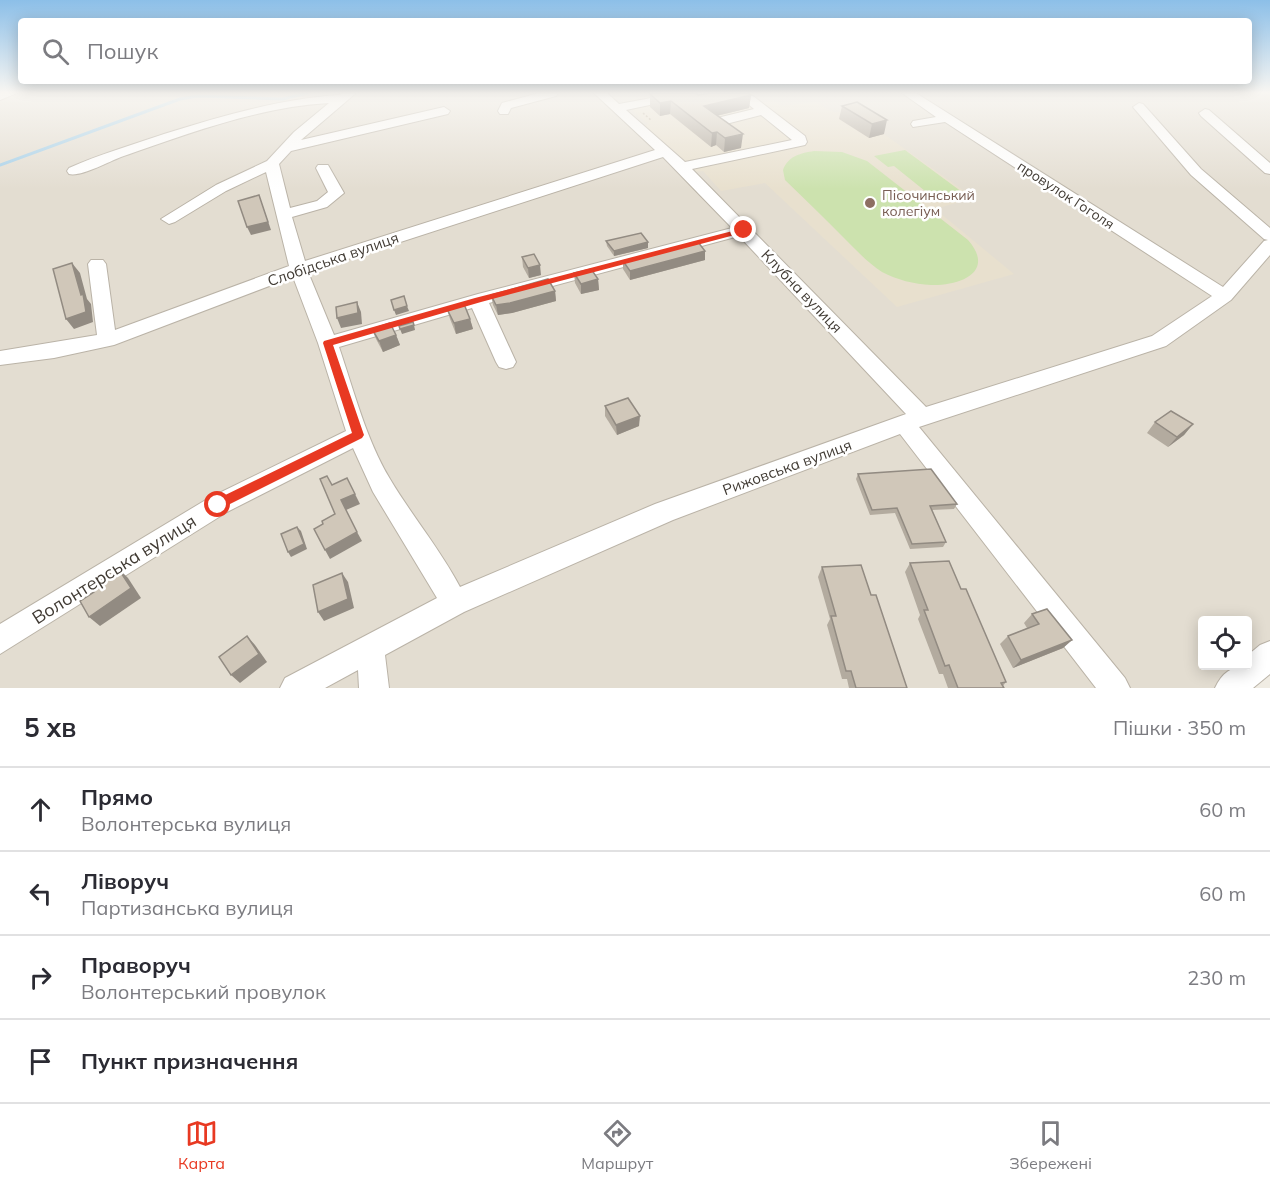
<!DOCTYPE html>
<html lang="uk">
<head>
<meta charset="utf-8">
<style>
	body { margin:0; font-family:Mulish,sans-serif; background:#f2f2f3; color:#2b2b33 }
	.controls { position:absolute; right:18px; bottom:18px; display:grid; overflow:hidden; border-radius:6px; box-shadow:0 3px 15px #0003 }
	.controls button { width:54px; height:54px; display:grid; place-items:center; padding:0; border:0; border-bottom:2px solid #e1e1e2; background:#fff; color:#2b2b33; font:30px sans-serif }
	.stop { position:absolute; width:18px; height:18px; margin:-14px; border:4px solid #e83922; border-radius:50%; background:#fff }
	.stop.end { background:#e83922; border-color:#fff; box-shadow:0 2px 6px #0008 }
	.list { margin:0; padding:0; list-style:none }
	h2 { display:flex; justify-content:space-between; align-items:center; height:78px; margin:0; padding:0 24px; font-size:26px }
	h2 small { font-size:20px; font-weight:400; color:#7c7c81 }
	.list li { display:grid; grid-template-columns:39px 1fr auto; gap:18px; align-items:center; box-sizing:border-box; height:84px; padding:0 24px; border-top:2px solid #e1e1e2 }
	.list b { display:block; font-size:22px; white-space:nowrap }
	.list p { margin:0; font-size:20px; white-space:nowrap; color:#7c7c81 }
	.list em { font-size:20px; font-style:normal; color:#7c7c81 }
	.icon { flex:none; width:33px; height:33px; fill:none; stroke:currentColor; stroke-width:2; stroke-linecap:round; stroke-linejoin:round }
	.map { position:relative; flex:none; width:1270px; height:688px; overflow:hidden }
	.search { position:absolute; background:#fff; box-shadow:0 3px 15px #0003; left:18px; right:18px; top:18px; height:66px; display:flex; align-items:center; gap:15px; box-sizing:border-box; padding:0 21px; border-radius:6px; color:#7c7c81; font-size:22px }
	.sheet { height:414px; background:#fff }
	nav { display:flex; justify-content:space-around; align-items:center; box-sizing:border-box; height:84px; border-top:2px solid #e1e1e2; background:#fff; font-size:16px; color:#7c7c81 }
	nav a { display:grid; justify-items:center; gap:3px }
	nav .on { color:#e83922 }
	.map>svg:first-child { display:block }
	.residential { fill:#e3ddd1; fill-rule:evenodd }
	.education { fill:#e8e0ce }
	.green { fill:#cce2ae }
	.lines { fill:none; stroke-linecap:round; stroke-linejoin:round }
	.stream { stroke:#a3cfe9; stroke-width:3 }
	.minor-casing { stroke:#bab3a7; stroke-width:2 }
	.path { stroke:#bbae99; stroke-width:1.5; stroke-dasharray:2 2; stroke-linecap:butt }
	.minor { fill:#fff; fill-rule:evenodd }
	.wall { fill:#b3ab9f }
	.shaded-wall { fill:#928b82 }
	.building { fill:#d0c7b9; stroke:#928b82; stroke-width:1.5 }
	.route { fill:#e83922 }
	.education-dot { fill:#8d6e63; stroke:#fff; stroke-width:2 }
	.labels { text-anchor:middle; dominant-baseline:central; stroke-width:5; stroke-linejoin:round; paint-order:stroke }
	.far-education-label { font-size:14px; fill:#785e54; stroke:#fff; text-anchor:start }
	.far-street-label { font-size:14px; fill:#413b34; stroke:#fff }
	.street-label { font-size:15px; fill:#413b34; stroke:#fff }
	.near-street-label { font-size:18px; fill:#413b34; stroke:#fff }
</style>
</head>
<body>
<div class="map">
<svg width="1270" height="688" viewBox="0 0 1270 688">
	<rect width="100%" height="100%" fill="#f0ece3"/>
	<path class="residential" d="M0,93h1270v573l-24,22h-1246zM1202,620h46v46h-46z"/>
	<polygon class="education" points="675,93 701,98 761,103 773,100 782,106 816,102 830,111 857,115 974,198 935,209 1014,274 897,307 765,183 721,191 703,171 693,172 645,126 648,124 622,101"/>
	<g class="green">
		<polygon points="905,150 962,192 935,199 894,166 888,167 874,156"/>
		<path d="M814,151l28,1 25,9 101,79c28,32 -8,46 -37,45 -17,-1 -34,-5 -49,-13 -14,-9 -26,-22 -38,-34 -19,-19 -39,-39 -59,-58l-2,-10c5,-14 18,-17 31,-19z"/>
	</g>
	<g class="lines">
		<polyline class="stream" points="0,165 180,99 198,96 283,99 307,93"/>
		<g class="minor-casing">
			<g id="minor">
				<polygon points="0,93 17,93 0,100"/>
				<path d="M343,93h13l-55,47 143,-33 6,4 -2,3 -157,37 -12,13 11,44 27,-7 11,-9 -12,-24 2,-3h10l16,28 -17,14 -35,10 13,44 350,-111 -61,-57h13l12,11 59,-11v6l-52,11 59,52 107,-22 -31,-25 -39,10 -5,-1 -1,-3 1,-3 37,-9 -19,-16h14l56,43 2,6 -2,3 -113,24 234,238 226,-71 60,-40 -267,-174 -32,5 -2,-3 2,-3 23,-4 -34,-24h14l307,194 41,-46 4,-1 -4,-1 -73,-64 -58,-68 6,-4 4,1 58,65 69,59v27l-39,45 -65,46 -247,81 206,251 5,10h-34l-196,-254 -227,86 -209,92 -79,43 4,33h-30l-1,-18 -33,18h-45l5,-10 152,-80 -64,-106 -20,-44 -126,64 -227,142v-30l209,-126 137,-67 -28,-88 -25,-66 -179,68 -60,13 -54,7v-14l97,-16 -9,-71 3,-4h12l3,4 9,66 174,-64 -23,-94 -40,19 -51,31 -6,2 -8,-5 55,-34 51,-24 27,-29 35,-29c-71,4 -142,31 -208,54 -13,5 -40,20 -52,17l-2,-3 2,-3c31,-14 63,-23 95,-34 58,-18 115,-35 175,-39zM663,157l69,71 -254,66 -144,41 -26,-63zM739,236l167,178 -251,90 -195,83c-20,-38 -48,-71 -70,-108 -24,-40 -36,-88 -51,-132l133,-39 24,54 3,5 7,2 7,-2 3,-5 -27,-59z"/>
				<polygon points="539,93 558,93 556,96 511,108 508,114 500,114 498,111 502,103"/>
				<polygon points="1205,109 1209,110 1270,163 1270,174 1265,173 1201,116 1199,113"/>
				<path d="M1270,641v33l-17,14h-38c7,-15 16,-22 33,-22v-11l12,-10z"/>
			</g>
		</g>
		<polyline class="path" points="643,113 652,121"/>
		<use href="#minor" class="minor"/>
	</g>
	<g class="wall">
		<polygon points="650,94 698,95 751,95 749,108 717,116 741,148 724,152 716,145 711,147 670,114 660,116 650,107"/>
		<polygon points="857,102 884,134 869,138 839,119 842,106"/>
		<polygon points="606,241 648,248 614,256 607,246"/>
		<polygon points="705,251 705,260 630,280 623,269 623,261"/>
		<polygon points="522,257 541,275 529,278 523,267"/>
		<polygon points="574,273 598,279 599,290 581,294 575,283"/>
		<polygon points="555,291 556,301 512,313 498,315 493,305 491,295"/>
		<polygon points="447,309 470,319 473,329 456,334 450,319"/>
		<polygon points="372,329 396,335 400,345 383,352 376,339"/>
		<polygon points="605,406 639,426 617,435 605,416"/>
		<polygon points="1155,422 1193,424 1184,435 1168,447 1147,433"/>
		<polygon points="858,474 957,504 954,509 932,510 946,542 943,547 910,549 895,513 870,515 856,479"/>
		<polygon points="910,563 961,589 1006,682 1003,686 1004,688 948,688 943,674 939,674 918,619 920,615 905,572"/>
		<polygon points="822,567 871,595 907,688 849,688 847,679 842,679 827,625 830,619 818,577"/>
		<polygon points="1032,614 1072,640 1063,648 1013,668 1000,644 1008,636 1027,628 1024,623"/>
	</g>
	<g class="shaded-wall">
		<polygon points="751,95 749,108 703,119 704,106"/>
		<polygon points="671,101 670,114 660,116 660,103"/>
		<polygon points="887,120 884,134 869,138 872,124"/>
		<polygon points="717,132 716,145 711,147 712,133"/>
		<polygon points="743,134 741,148 724,152 725,138"/>
		<polygon points="259,195 271,230 251,235 247,227"/>
		<polygon points="648,242 648,248 614,256 614,251"/>
		<polygon points="705,251 705,260 630,280 630,271"/>
		<polygon points="72,263 80,273 87,299 91,304 93,322 74,329 66,319 81,295"/>
		<polygon points="540,265 541,275 529,278 528,268"/>
		<polygon points="598,279 599,290 581,294 581,284"/>
		<polygon points="555,291 556,301 512,313 498,315 496,305"/>
		<polygon points="357,302 361,312 362,324 341,328 337,318"/>
		<polygon points="407,306 409,311 396,315 394,310"/>
		<polygon points="470,319 473,329 456,334 454,323"/>
		<polygon points="414,325 415,330 402,334 400,329"/>
		<polygon points="396,335 400,345 383,352 379,341"/>
		<polygon points="640,416 639,426 617,435 616,425"/>
		<polygon points="1193,424 1184,435 1168,447 1177,437"/>
		<polygon points="347,478 360,504 346,510 341,500"/>
		<polygon points="297,527 301,531 307,549 291,557 288,552"/>
		<polygon points="357,532 362,541 330,559 325,550"/>
		<polygon points="118,568 128,578 141,598 100,626 89,617"/>
		<polygon points="342,573 348,582 354,608 324,621 318,612"/>
		<polygon points="247,636 255,645 267,662 240,683 231,675"/>
		<polygon points="1072,640 1063,648 1013,668 1021,660"/>
	</g>
	<g class="building">
		<polygon points="655,93 695,93 698,95 711,93 748,93 751,95 704,106 743,134 725,138 717,132 712,133 671,101 660,103 650,94"/>
		<polygon points="857,102 887,120 872,124 842,106"/>
		<polygon points="259,195 268,222 247,227 238,201"/>
		<polygon points="641,233 648,242 614,251 606,241"/>
		<polygon points="698,242 705,251 630,271 623,261"/>
		<polygon points="534,254 540,265 528,268 522,257"/>
		<polygon points="72,263 81,295 83,294 86,312 66,319 53,269"/>
		<polygon points="591,269 598,279 581,284 574,273"/>
		<polygon points="548,279 555,291 510,303 496,305 491,295"/>
		<polygon points="404,296 407,306 394,310 391,300"/>
		<polygon points="357,302 358,313 337,318 336,307"/>
		<polygon points="464,304 470,319 454,323 447,309"/>
		<polygon points="413,322 414,325 400,329 399,326"/>
		<polygon points="390,323 396,335 379,341 372,329"/>
		<polygon points="628,398 640,416 616,425 605,406"/>
		<polygon points="1171,411 1193,424 1177,437 1155,422"/>
		<polygon points="931,469 957,504 930,506 946,542 912,544 897,508 872,510 858,474"/>
		<polygon points="327,476 332,485 347,478 355,494 341,500 357,532 325,550 314,529 323,524 322,521 335,514 320,479"/>
		<polygon points="297,527 304,544 288,552 281,534"/>
		<polygon points="949,561 961,589 966,589 1006,682 1001,683 1004,688 958,688 949,665 945,666 924,610 928,610 910,563"/>
		<polygon points="861,565 871,595 876,595 907,688 856,688 851,671 846,671 831,616 836,616 822,567"/>
		<polygon points="118,568 131,588 89,617 80,601 94,592 91,586"/>
		<polygon points="342,573 348,599 318,612 313,585"/>
		<polygon points="1047,609 1072,640 1021,660 1008,636 1039,624 1032,614"/>
		<polygon points="247,636 259,654 231,675 219,657"/>
	</g>
	<linearGradient id="sky" x2="0" y2="1"><stop stop-color="#8cbfe8"/><stop offset="0.49" stop-color="#f8f6f2"/><stop offset="1" stop-color="#f8f6f2" stop-opacity="0"/></linearGradient>
	<rect width="1270" height="189" fill="url(#sky)"/>
	<polygon class="route" points="744,228 746,228 746,232 481,302 333,345 364,435 362,438 222,508 213,508 213,501 352,433 323,343 324,341 475,298"/>
	<circle class="education-dot" cx="870" cy="203" r="6"/>
	<g class="labels">
		<g class="far-education-label">
			<text x="882" y="195">Пісочинський<tspan x="882" dy="16">колегіум</tspan></text>
		</g>
		<g class="far-street-label">
			<text transform="translate(1066 195) rotate(33)">провулок Гоголя</text>
		</g>
		<g class="street-label">
			<text transform="translate(333 259) rotate(-19)">Слобідська вулиця</text>
			<text transform="translate(802 291) rotate(46)">Клубна вулиця</text>
			<text transform="translate(787 467) rotate(-20)">Рижовська вулиця</text>
		</g>
		<g class="near-street-label">
			<text transform="translate(114 569) rotate(-32)">Волонтерська вулиця</text>
		</g>
	</g>
</svg>
<div class="controls">
<button><svg class="icon" aria-label="locate" viewBox="0 0 24 24"><circle cx="12" cy="12" r="6"/><path d="M12 2v4M12 18v4M2 12h4M18 12h4"/></svg></button>
</div>
<div class="stop" style="left:218px;top:505px"></div>
<div class="stop end" style="left:744px;top:230px"></div>
<div class="search"><svg class="icon" aria-label="search" viewBox="0 0 24 24"><circle cx="10" cy="10" r="6"/><path d="M15 15l6 6"/></svg>Пошук</div>
</div>
<section class="sheet">
<h2>5 хв<small>Пішки · 350 m</small></h2>
<ul class="list">
<li><svg class="icon" aria-label="ahead" viewBox="0 0 24 24"><path d="M12 20V5M6 11l6-6 6 6"/></svg><div><b>Прямо</b><p>Волонтерська вулиця</p></div><em>60 m</em></li>
<li><svg class="icon" aria-label="left" viewBox="0 0 24 24"><path d="M17 20v-9H6M10 6l-5 5 5 5"/></svg><div><b>Ліворуч</b><p>Партизанська вулиця</p></div><em>60 m</em></li>
<li><svg class="icon" aria-label="right" viewBox="0 0 24 24"><path d="M7 20v-9h11M14 6l5 5-5 5"/></svg><div><b>Праворуч</b><p>Волонтерський провулок</p></div><em>230 m</em></li>
<li><svg class="icon" aria-label="arrive" viewBox="0 0 24 24"><path d="M6 21V4h12l-3 4 3 4H6"/></svg><div><b>Пункт призначення</b></div></li>
</ul>
</section>
<nav>
<a class="on"><svg class="icon" aria-label="map" viewBox="0 0 24 24"><path d="M3 6l6-2 6 2 6-2v14l-6 2-6-2-6 2zM9 4v14M15 6v14"/></svg>Карта</a>
<a><svg class="icon" aria-label="directions" viewBox="0 0 24 24"><path d="M12 3l9 9-9 9-9-9zM9 14v-3h6M13 9l2 2-2 2"/></svg>Маршрут</a>
<a><svg class="icon" aria-label="saved" viewBox="0 0 24 24"><path d="M7 4h10v16l-5-4-5 4z"/></svg>Збережені</a>
</nav>
</body>
</html>
